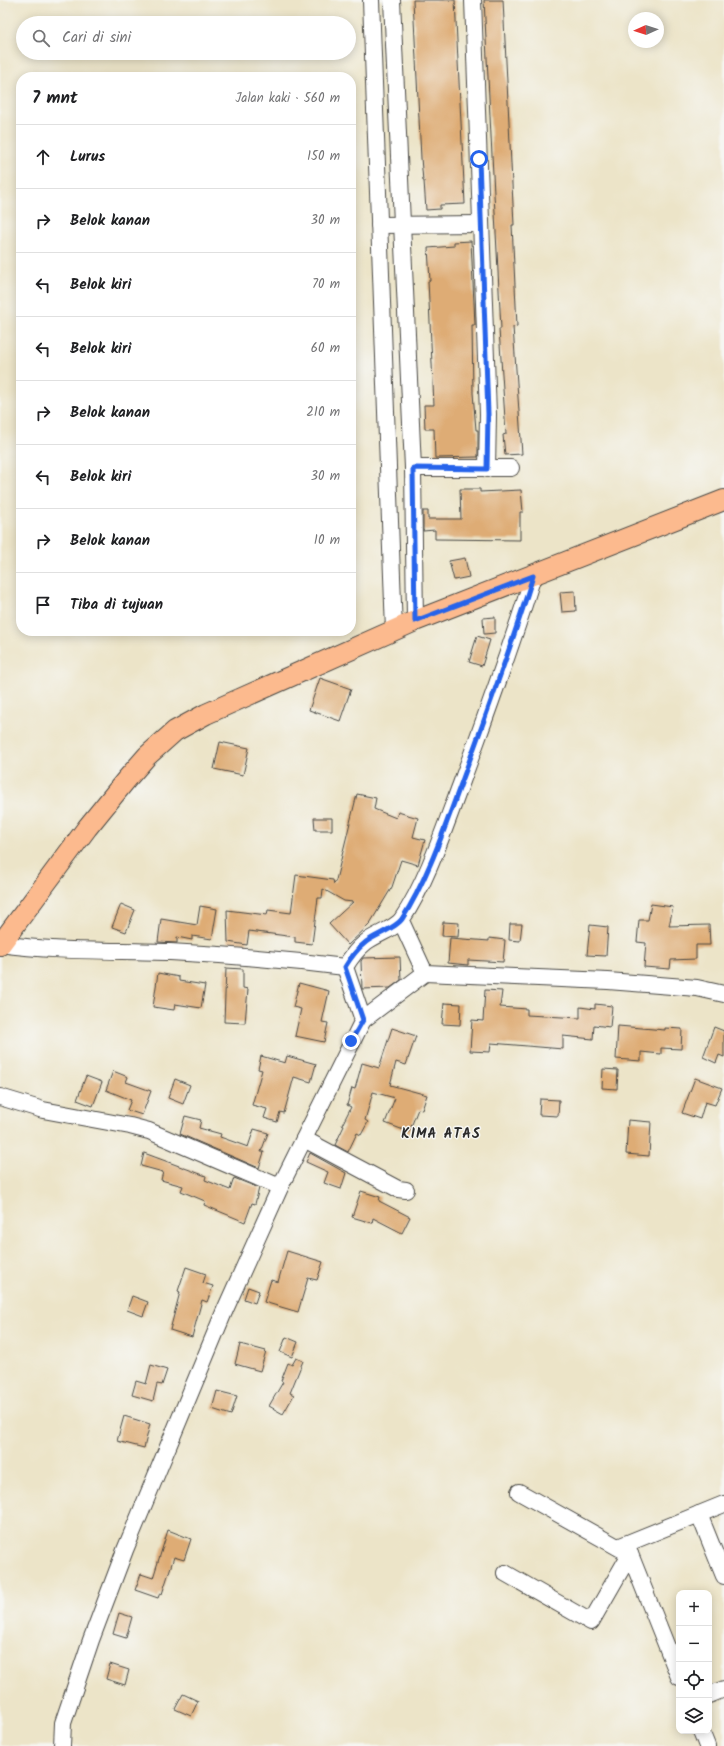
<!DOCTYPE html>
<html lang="id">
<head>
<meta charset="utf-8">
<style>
	body { margin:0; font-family:Kalam,sans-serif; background:#f6f6f6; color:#202124 }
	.controls { position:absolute; right:12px; bottom:12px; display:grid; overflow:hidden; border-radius:8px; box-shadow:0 2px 10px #0003 }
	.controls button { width:36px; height:36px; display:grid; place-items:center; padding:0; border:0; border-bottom:1px solid #e0e0e0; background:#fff; color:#202124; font:20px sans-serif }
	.compass { position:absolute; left:628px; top:12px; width:36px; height:36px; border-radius:50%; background:#fff; box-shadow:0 2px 10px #0003; rotate:267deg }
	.stop { position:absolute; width:12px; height:12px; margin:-9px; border:3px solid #2563eb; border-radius:50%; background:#fff }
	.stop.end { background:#2563eb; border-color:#fff; box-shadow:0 1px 4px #0008 }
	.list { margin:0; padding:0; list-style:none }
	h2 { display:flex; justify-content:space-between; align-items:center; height:52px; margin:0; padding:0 16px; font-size:17px }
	h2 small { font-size:13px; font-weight:400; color:#757577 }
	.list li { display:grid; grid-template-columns:26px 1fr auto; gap:12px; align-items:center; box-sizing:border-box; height:64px; padding:0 16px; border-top:1px solid #e0e0e0 }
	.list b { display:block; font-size:15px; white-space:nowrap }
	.list em { font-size:13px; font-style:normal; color:#757577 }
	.icon { flex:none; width:22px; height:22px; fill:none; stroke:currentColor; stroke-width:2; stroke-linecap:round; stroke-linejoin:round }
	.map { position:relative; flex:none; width:724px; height:1746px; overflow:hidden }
	.search { position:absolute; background:#fff; box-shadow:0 2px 10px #0003; left:16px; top:16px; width:340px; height:44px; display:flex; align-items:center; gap:10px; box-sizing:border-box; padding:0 14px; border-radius:22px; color:#757577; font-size:15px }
	.panel { position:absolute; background:#fff; box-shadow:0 2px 10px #0003; left:16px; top:72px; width:340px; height:564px; border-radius:16px }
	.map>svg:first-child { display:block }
	.building { fill:#deac74 }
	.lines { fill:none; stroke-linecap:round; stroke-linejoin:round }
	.minor-casing { stroke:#484743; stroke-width:18 }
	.major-casing { stroke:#484743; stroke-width:22 }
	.minor { stroke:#fff; stroke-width:16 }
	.major { stroke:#fcba8e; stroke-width:20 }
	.route { stroke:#2563eb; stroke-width:5 }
	.labels { text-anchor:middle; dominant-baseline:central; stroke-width:3; stroke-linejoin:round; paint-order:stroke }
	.district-label { font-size:14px; font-weight:bold; letter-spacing:1px; fill:#2b2b2b; stroke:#f6f6f2 }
</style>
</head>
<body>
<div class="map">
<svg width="724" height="1746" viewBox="0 0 724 1746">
	<rect width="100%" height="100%" fill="#f6f6f2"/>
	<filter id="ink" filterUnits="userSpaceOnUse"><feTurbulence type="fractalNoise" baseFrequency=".025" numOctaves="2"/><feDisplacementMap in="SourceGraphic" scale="8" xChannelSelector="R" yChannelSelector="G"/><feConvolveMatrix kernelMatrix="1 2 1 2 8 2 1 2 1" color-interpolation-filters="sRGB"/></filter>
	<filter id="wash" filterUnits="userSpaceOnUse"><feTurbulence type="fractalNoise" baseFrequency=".012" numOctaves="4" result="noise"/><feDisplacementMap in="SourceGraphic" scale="16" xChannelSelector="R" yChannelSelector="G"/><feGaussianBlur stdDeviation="0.9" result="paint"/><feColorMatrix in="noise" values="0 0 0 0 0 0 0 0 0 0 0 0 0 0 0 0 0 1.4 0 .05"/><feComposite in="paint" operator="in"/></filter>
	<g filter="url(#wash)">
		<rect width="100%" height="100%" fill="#ece4c8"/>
		<g id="blocks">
			<g class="building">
				<polygon points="413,0 455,0 465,204 440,205 440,209 426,210 424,181 423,181 421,158"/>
				<polygon points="484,0 503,0 514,225 512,225 517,326 513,327 522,454 505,455 503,435 506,434 499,329 501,329"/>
				<polygon points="471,241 475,325 472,325 473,393 476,430 478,430 478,457 435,458 434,429 425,429 424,405 434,405 428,281 430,281 428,248 454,246 454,242"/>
				<polygon points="460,489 480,489 480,492 521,490 523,512 520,512 520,540 435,539 435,530 423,531 423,511 428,511 428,519 461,519"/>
				<polygon points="465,558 469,577 454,580 449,561"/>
				<polygon points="575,591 576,611 562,612 560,592"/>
				<polygon points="495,617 495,633 484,634 483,618"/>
				<polygon points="477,636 490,640 482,666 469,662"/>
				<polygon points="320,678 351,689 340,721 309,710"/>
				<polygon points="220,742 249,748 243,775 214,769"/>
				<polygon points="357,794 376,798 374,809 396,818 398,812 418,818 413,837 425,840 418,865 401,860 392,887 369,925 348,945 329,924 353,902 344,901 323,889 322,898 318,898 312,944 295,942 295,937 249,931 247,945 228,942 227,910 267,915 268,910 291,913 296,875 333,880 334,884 336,880"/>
				<polygon points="314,818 332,818 332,830 315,830"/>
				<polygon points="121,904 135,910 126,932 112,927"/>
				<polygon points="651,904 673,907 669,926 709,925 710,945 696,945 696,959 671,960 670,969 644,967 646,943 637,942 639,920 648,920"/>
				<polygon points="200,906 217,909 212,939 192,936 192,940 177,937 177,943 158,942 161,919 197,925"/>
				<polygon points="443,922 459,923 458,937 442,936"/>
				<polygon points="510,924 522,924 520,941 509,940"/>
				<polygon points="590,925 608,927 606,956 587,955"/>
				<polygon points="450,938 489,941 489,938 505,940 503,962 468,960 468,965 448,963"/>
				<polygon points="400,957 401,980 390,988 362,989 361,961 363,958"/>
				<polygon points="226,968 243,969 243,988 248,989 245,1023 224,1022"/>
				<polygon points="158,973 179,977 179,981 205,985 201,1008 175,1004 174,1010 153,1007"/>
				<polygon points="299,983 329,991 322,1022 328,1023 324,1042 295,1036 301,1009 293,1007"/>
				<polygon points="485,990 502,991 500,1007 527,1009 527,1015 580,1018 580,1007 595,1009 595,1004 612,1006 610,1027 594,1025 593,1039 563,1036 563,1049 491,1043 490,1052 470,1051 472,1020 483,1021"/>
				<polygon points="444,1003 461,1004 460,1025 442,1024"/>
				<polygon points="618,1026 665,1030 665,1028 682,1029 681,1049 661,1048 661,1054 641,1052 641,1061 616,1059"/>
				<polygon points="714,1027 724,1031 724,1057 719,1055 716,1063 703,1057"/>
				<polygon points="392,1028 416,1036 406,1065 396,1062 390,1085 427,1095 422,1110 418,1109 409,1132 385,1123 395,1098 373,1092 365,1120 368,1122 361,1135 357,1133 348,1152 335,1145 344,1126 342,1125 351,1107 347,1105 352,1088 355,1089 362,1063 379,1068"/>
				<polygon points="261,1056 285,1063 287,1056 316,1064 311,1082 294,1077 284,1113 280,1112 277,1122 264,1118 267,1109 252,1105 262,1070 258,1069"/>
				<polygon points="603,1069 618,1070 617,1089 602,1088"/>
				<polygon points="113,1071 128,1077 126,1082 151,1091 142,1115 127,1110 131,1100 106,1090"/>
				<polygon points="86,1076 102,1082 93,1106 77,1100"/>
				<polygon points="695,1078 722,1088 715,1105 705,1102 700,1119 682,1113"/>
				<polygon points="175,1079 190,1085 183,1104 168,1098"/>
				<polygon points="540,1099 559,1100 558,1116 539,1115"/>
				<polygon points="185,1116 201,1120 199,1128 221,1134 220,1137 248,1147 254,1129 268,1133 261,1152 264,1152 259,1168 180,1134"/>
				<polygon points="628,1120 651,1122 649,1156 626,1154"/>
				<polygon points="144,1153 206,1176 205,1180 230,1190 234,1178 259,1188 255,1204 252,1203 245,1222 204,1205 205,1201 181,1191 183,1186 161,1180 163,1172 141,1166"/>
				<polygon points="310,1153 346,1173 341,1189 324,1183 328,1172 306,1162"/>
				<polygon points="361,1191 380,1197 379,1201 410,1217 402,1233 373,1218 372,1223 352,1217"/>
				<polygon points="287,1251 323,1262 317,1280 308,1278 298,1312 264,1302 271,1280 278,1282"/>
				<polygon points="186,1267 206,1274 203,1283 213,1286 207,1302 202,1300 192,1337 170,1330 180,1292 178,1291"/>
				<polygon points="248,1287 259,1291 255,1303 244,1299"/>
				<polygon points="132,1296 148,1302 143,1316 127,1310"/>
				<polygon points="286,1337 298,1342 292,1357 280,1352"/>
				<polygon points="240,1344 266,1351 260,1371 235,1364"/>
				<polygon points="296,1358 303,1361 290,1393 294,1395 283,1414 269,1406 283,1382 281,1381 288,1363 292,1365"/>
				<polygon points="151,1365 167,1370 162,1385 157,1384 153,1401 132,1395 136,1381 146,1384"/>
				<polygon points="217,1391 237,1396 231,1415 212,1409"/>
				<polygon points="124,1416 150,1424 144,1448 117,1441"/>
				<polygon points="168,1530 191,1539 184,1560 174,1557 162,1594 160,1593 158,1598 135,1590 141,1574 153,1578"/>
				<polygon points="119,1613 132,1617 126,1638 113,1634"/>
				<polygon points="110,1664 129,1670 125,1685 106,1679"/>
				<polygon points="183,1694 198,1701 191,1716 175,1709"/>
			</g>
		</g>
	</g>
	<g filter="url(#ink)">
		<use href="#blocks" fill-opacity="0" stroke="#484743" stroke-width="1"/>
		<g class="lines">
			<g class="minor-casing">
				<g id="minor">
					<polyline points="371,0 394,631"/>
					<polyline points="392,0 413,468 415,621"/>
					<polyline points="473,0 488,414 487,469"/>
					<polyline points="379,225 481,224"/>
					<polyline points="413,468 511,468"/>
					<polyline points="401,921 425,973 608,981 697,988 724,994"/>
					<path d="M0,944c56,8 113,6 170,8 58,3 117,8 175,15"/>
					<polyline points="363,1020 425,973"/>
					<polyline points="0,1097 43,1110 130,1126 149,1131 280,1187"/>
					<polyline points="304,1139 398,1189 406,1190"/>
					<polyline points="519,1492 630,1554 679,1677"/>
					<polyline points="699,1514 724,1576"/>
					<polyline points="618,1547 724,1504"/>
					<polyline points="505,1573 591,1622 630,1554"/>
					<polyline points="709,1695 724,1689"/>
					<polyline points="701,1731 707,1746"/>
					<path d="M62,1746l1,-23 28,-83 34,-90 99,-238 58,-129 81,-163 -18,-53c6,-10 12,-18 21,-25 9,-7 30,-14 36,-23 25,-37 43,-93 59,-135 25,-69 51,-138 72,-208"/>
				</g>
			</g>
			<g class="major-casing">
				<polyline id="major" points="0,945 87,828 126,780 147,756 175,731 206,714 415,621 724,500"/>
			</g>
			<use href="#minor" class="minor"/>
			<use href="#major" class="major"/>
		</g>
	</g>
	<g class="lines" filter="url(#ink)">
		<path class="route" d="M351,1041l12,-21 -18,-53c6,-10 12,-18 21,-25 9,-7 30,-14 36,-23 25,-38 44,-95 60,-138 25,-68 50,-136 71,-205l-118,45 -2,-153 74,1 1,-55 -9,-255"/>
	</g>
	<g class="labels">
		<g class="district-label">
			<text x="441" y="1134">KIMA ATAS</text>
		</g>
	</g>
</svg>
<div class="controls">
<button>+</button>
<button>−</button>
<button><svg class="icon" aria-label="locate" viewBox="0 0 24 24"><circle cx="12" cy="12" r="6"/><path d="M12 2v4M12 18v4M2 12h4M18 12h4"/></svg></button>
<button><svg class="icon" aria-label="layers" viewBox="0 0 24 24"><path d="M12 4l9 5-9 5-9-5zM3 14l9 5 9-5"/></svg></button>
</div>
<svg class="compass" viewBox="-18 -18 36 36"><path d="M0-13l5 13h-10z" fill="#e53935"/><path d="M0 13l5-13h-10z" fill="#757577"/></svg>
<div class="stop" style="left:479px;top:159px"></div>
<div class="stop end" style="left:351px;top:1041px"></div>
<div class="search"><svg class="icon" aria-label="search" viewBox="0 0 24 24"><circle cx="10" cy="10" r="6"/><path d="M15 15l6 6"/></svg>Cari di sini</div>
<section class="panel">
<h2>7 mnt<small>Jalan kaki · 560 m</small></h2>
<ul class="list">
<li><svg class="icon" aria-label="ahead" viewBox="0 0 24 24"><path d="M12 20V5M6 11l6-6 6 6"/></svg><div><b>Lurus</b></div><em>150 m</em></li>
<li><svg class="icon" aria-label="right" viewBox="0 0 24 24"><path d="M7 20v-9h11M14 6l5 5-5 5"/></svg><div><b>Belok kanan</b></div><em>30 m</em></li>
<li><svg class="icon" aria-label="left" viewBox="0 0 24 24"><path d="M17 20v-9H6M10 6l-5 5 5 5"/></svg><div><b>Belok kiri</b></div><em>70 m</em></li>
<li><svg class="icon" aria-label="left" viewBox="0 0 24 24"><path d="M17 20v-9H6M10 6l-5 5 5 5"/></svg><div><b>Belok kiri</b></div><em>60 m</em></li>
<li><svg class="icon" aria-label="right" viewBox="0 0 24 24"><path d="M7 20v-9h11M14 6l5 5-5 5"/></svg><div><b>Belok kanan</b></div><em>210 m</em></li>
<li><svg class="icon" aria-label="left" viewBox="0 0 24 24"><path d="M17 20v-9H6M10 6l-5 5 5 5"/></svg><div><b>Belok kiri</b></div><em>30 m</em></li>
<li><svg class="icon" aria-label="right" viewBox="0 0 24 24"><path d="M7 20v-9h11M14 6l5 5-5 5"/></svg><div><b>Belok kanan</b></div><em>10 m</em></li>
<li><svg class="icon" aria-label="arrive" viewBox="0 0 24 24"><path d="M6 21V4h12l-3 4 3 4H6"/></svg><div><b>Tiba di tujuan</b></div></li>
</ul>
</section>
</div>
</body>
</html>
